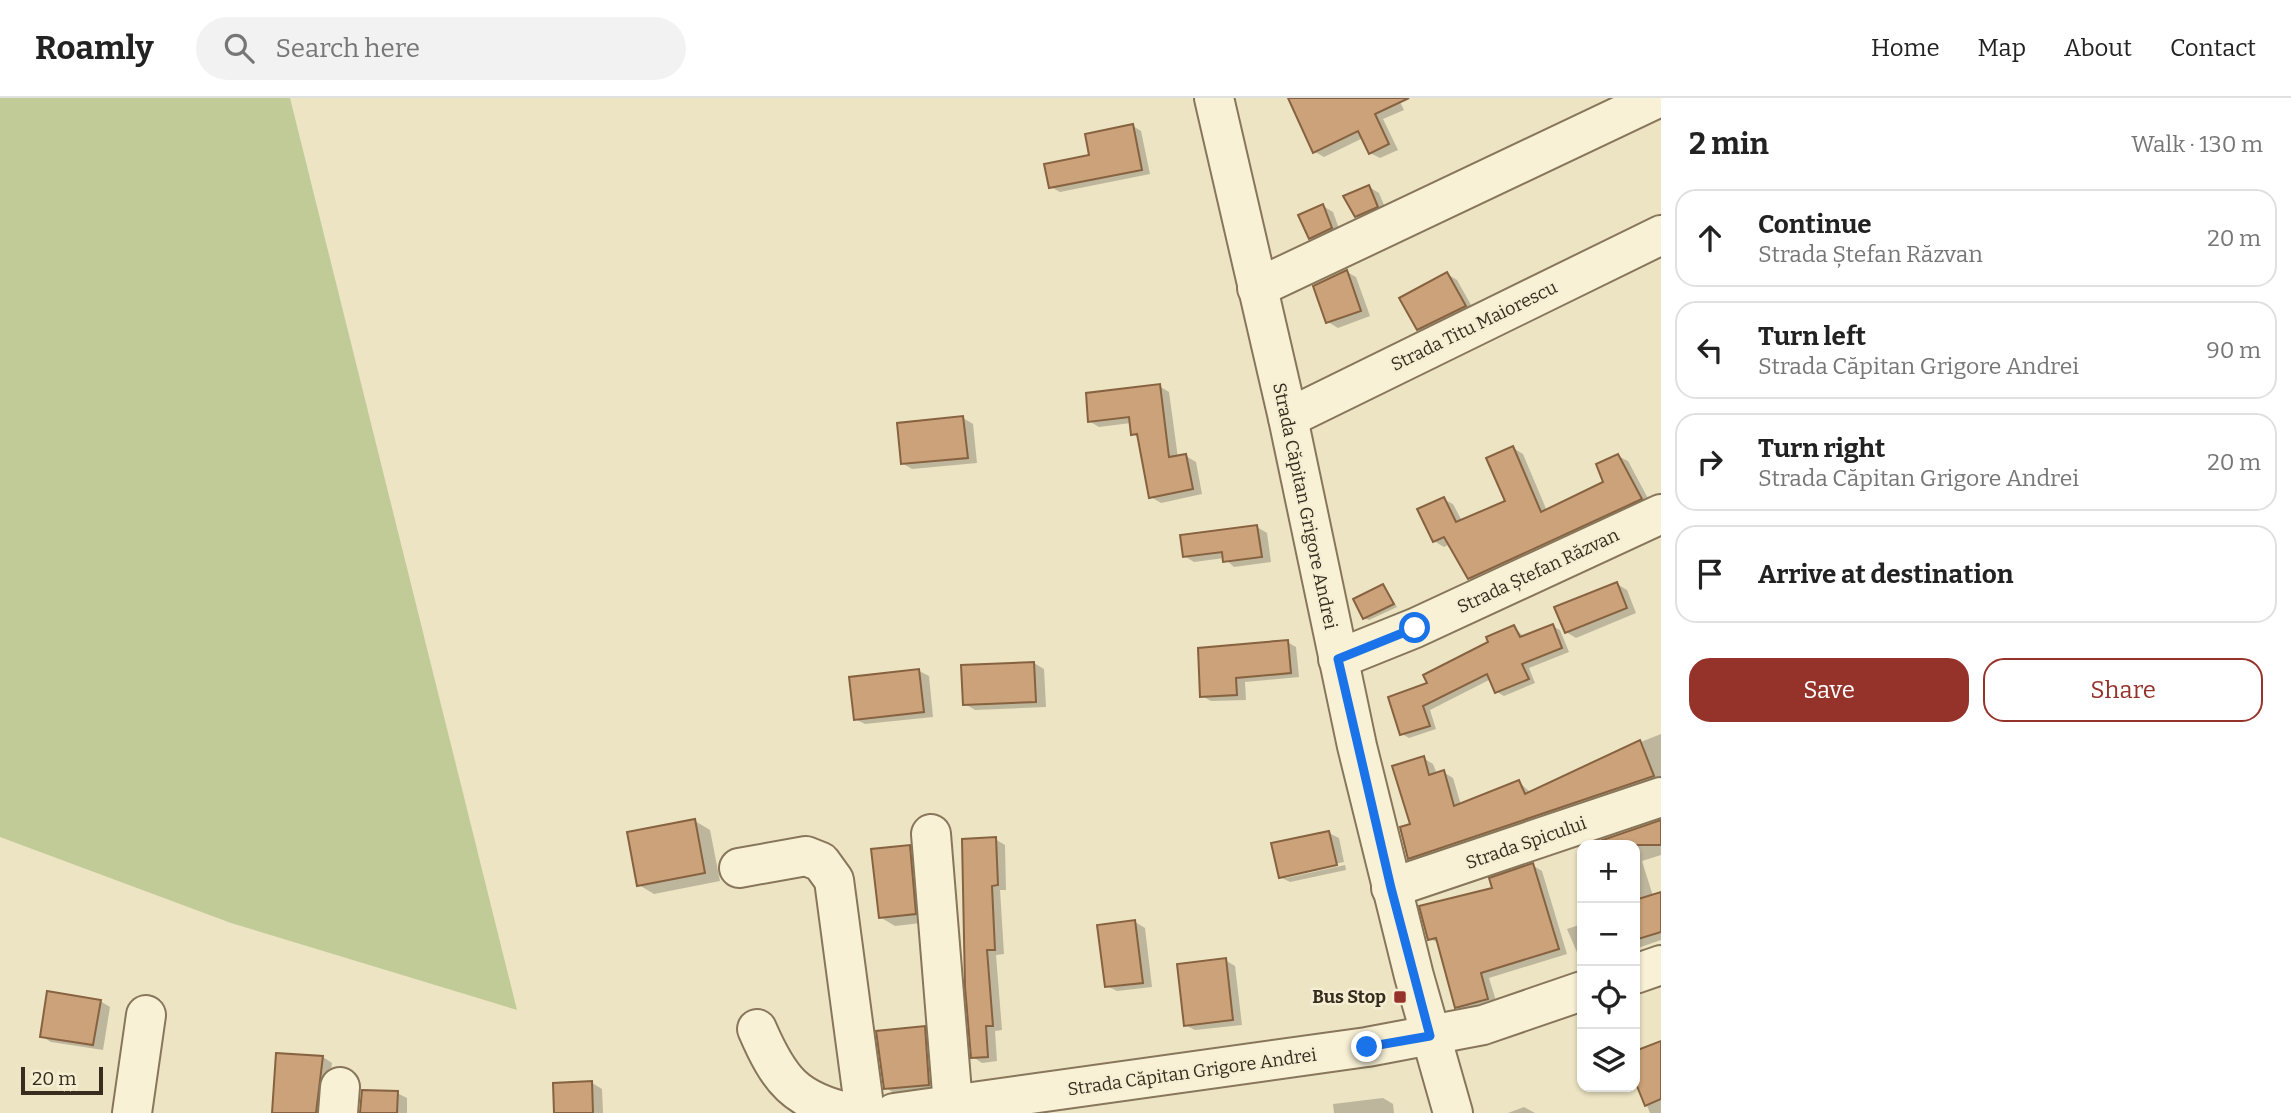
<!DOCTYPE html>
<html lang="en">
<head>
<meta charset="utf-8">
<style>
	body { margin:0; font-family:Bitter,serif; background:#f2f2f2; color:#222 }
	.controls { position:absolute; right:21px; bottom:21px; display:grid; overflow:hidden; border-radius:14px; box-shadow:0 2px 5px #0004 }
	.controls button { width:63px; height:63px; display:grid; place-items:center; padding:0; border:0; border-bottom:2px solid #e0e0e0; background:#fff; color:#222; font:35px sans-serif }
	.scale { position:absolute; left:21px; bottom:18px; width:82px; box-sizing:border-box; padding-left:7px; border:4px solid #372c1e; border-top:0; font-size:19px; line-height:24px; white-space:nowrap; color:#372c1e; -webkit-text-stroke:5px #f5eed2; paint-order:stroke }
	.stop { position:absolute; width:21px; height:21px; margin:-16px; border:5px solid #1a73e8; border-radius:50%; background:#fff }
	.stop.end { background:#1a73e8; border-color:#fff; box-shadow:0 2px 7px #0008 }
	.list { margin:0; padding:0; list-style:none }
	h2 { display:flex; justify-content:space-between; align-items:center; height:91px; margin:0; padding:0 28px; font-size:30px }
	h2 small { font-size:23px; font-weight:400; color:#767676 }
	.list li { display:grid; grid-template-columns:46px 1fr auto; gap:21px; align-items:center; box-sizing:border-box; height:98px; margin:0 14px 14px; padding:0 14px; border:2px solid #e0e0e0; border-radius:21px }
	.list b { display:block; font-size:26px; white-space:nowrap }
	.list p { margin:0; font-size:23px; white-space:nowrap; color:#767676 }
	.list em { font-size:23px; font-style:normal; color:#767676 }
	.actions { display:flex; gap:14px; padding:21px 28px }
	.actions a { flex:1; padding:16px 0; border:2px solid #95332b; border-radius:21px; text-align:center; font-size:24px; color:#95332b }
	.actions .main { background:#95332b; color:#fff }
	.icon { flex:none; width:38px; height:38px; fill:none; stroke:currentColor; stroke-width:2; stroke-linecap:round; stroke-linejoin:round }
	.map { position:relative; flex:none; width:1661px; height:1015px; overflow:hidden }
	header { display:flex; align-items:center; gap:42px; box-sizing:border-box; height:98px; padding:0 35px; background:#fff; border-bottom:2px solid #e0e0e0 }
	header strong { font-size:33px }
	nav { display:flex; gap:38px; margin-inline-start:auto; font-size:24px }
	.search { width:490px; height:63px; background:#f2f2f2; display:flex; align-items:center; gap:18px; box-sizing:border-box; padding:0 24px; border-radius:38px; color:#767676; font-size:26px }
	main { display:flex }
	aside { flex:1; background:#fff }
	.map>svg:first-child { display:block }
	.green { fill:#c1cb97 }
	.shadow { fill:#0003 }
	.building { fill:#cba279; stroke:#866240; stroke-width:2 }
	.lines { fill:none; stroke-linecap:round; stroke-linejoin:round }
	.minor-casing { stroke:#87765a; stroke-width:42 }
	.minor { stroke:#f8f1d6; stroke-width:38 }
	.route { stroke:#1a73e8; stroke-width:9 }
	.poi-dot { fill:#95332b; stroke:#f5eed2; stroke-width:2.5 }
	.labels { text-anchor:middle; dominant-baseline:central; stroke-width:5; stroke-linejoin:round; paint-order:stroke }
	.street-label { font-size:18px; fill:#372c1e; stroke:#f5eed2 }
	.poi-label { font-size:18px; font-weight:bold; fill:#372c1e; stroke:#f5eed2; text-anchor:end }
</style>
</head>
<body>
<header>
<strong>Roamly</strong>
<div class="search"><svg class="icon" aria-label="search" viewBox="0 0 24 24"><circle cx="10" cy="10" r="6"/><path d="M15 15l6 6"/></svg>Search here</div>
<nav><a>Home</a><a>Map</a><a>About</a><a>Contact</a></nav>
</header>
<main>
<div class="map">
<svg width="1661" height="1015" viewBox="0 0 1661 1015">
	<rect width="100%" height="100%" fill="#ede4c3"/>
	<polygon class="green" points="0,0 290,0 517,912 231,825 0,739"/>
	<g class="shadow">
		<polygon points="1290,0 1398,0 1404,12 1383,21 1398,52 1380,60 1370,55 1363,40 1324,59 1315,54"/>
		<polygon points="1133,28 1141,33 1150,76 1060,94 1051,89"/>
		<polygon points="1369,89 1379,95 1387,114 1366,124 1356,118"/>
		<polygon points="1323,108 1333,114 1341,136 1320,146 1310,140"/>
		<polygon points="1347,174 1356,179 1370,218 1338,230 1328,224"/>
		<polygon points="1447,176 1457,182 1475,214 1428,237 1418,231"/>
		<polygon points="1159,288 1169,294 1178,360 1186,358 1196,364 1202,396 1161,405 1151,399 1139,340 1133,336 1131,325 1099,329 1089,323"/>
		<polygon points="963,320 973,326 977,365 912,371 902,365"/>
		<polygon points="1513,350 1523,356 1547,413 1605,385 1618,358 1628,363 1651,406 1479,486 1469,480 1450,446 1444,449 1434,443 1443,401 1453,406 1462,423 1507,404"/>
		<polygon points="1257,429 1267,435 1271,464 1234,469 1224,460 1194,464 1184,458"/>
		<polygon points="1617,486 1627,492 1636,515 1576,540 1566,534"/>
		<polygon points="1383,487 1397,509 1369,522 1364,520"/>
		<polygon points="1552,528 1560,532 1569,554 1529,570 1535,585 1504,598 1497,594 1491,581 1430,612 1436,631 1409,640 1402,636 1429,586 1514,529 1524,539"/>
		<polygon points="1287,544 1296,549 1299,579 1245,584 1246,602 1211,603 1202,598"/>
		<polygon points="1034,565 1044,571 1046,609 975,612 965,606"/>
		<polygon points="919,573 929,578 933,619 865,626 855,621"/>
		<polygon points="1661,636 1661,684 1419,766 1409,760 1423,660 1433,666 1437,676 1443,674 1453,680 1461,707 1519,684 1531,695 1613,655"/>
		<polygon points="1661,722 1661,757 1642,763 1653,798 1661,795 1661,842 1635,851 1635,747 1592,747"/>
		<polygon points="695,723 710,732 720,783 654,796 639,787"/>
		<polygon points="1329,735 1339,740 1344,764 1286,776 1286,780 1345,767 1346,772 1290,784 1280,779"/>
		<polygon points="995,741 1005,747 1006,792 1000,792 1004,856 996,857 1002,932 995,933 997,963 982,965 973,959"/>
		<polygon points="910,749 925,757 930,824 895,828 880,819"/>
		<polygon points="1532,767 1542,773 1567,856 1489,880 1497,906 1466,914 1457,909 1440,846 1429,840"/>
		<polygon points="1135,824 1145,830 1152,889 1117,893 1107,888"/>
		<polygon points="1582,826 1582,866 1567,831"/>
		<polygon points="1225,862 1235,868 1242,927 1195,932 1185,927"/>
		<polygon points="100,903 110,909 103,952 51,944 41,938"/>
		<polygon points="924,930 934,936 938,992 896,996 886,990"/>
		<polygon points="1661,945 1661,1015 1650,1015 1635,978 1635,955"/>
		<polygon points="323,959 332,965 326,1015 273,1015"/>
		<polygon points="592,985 602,991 603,1015 556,1015"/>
		<polygon points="397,995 407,1000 407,1015 362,1015"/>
		<polygon points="1383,1000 1393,1006 1394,1015 1334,1015 1333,1006"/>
		<polygon points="1524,1009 1535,1015 1508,1015"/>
	</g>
	<g class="building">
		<polygon points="1288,0 1409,0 1375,16 1389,46 1369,56 1358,33 1313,55"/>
		<polygon points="1133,26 1142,72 1049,90 1044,66 1089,57 1085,36"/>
		<polygon points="1369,87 1378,109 1355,119 1343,98"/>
		<polygon points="1323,106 1332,130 1309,141 1298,117"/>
		<polygon points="1347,172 1361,213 1326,225 1313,188"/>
		<polygon points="1447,174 1466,208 1417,232 1399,200"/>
		<polygon points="1160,286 1169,359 1186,356 1193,391 1149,400 1137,336 1131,337 1129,319 1088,324 1086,295"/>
		<polygon points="963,318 968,360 901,366 897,325"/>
		<polygon points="1513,348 1541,414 1603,384 1596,366 1618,356 1642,401 1468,481 1444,439 1433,444 1417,411 1444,399 1456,424 1505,403 1486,360"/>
		<polygon points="1257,427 1262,459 1223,464 1222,454 1183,459 1180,437"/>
		<polygon points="1617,484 1627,510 1565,535 1554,509"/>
		<polygon points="1383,486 1394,506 1363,521 1353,501"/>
		<polygon points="1553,526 1562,550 1522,566 1529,581 1495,595 1487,576 1423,608 1430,628 1400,637 1388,599 1427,585 1423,577 1488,544 1486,539 1514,527 1520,539"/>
		<polygon points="1288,542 1291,575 1236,580 1237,597 1200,599 1198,550"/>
		<polygon points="1034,564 1036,604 963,607 961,567"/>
		<polygon points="919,571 924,614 854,622 849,579"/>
		<polygon points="1640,642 1654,678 1408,761 1400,729 1410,726 1392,668 1424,658 1429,677 1444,672 1454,708 1519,682 1525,696"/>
		<polygon points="695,721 705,775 637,788 627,734"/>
		<polygon points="1661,722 1661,747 1588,747"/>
		<polygon points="1329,733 1337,767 1279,780 1271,745"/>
		<polygon points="996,739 998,787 992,788 995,852 987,852 993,928 986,928 988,959 971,960 965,889 962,741"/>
		<polygon points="910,747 916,816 879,820 871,751"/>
		<polygon points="1533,765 1559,851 1481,875 1488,901 1455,910 1436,840 1428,842 1419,808 1492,790 1489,780"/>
		<polygon points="1661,794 1661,834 1635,842 1635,802"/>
		<polygon points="1135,822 1143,885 1105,889 1097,827"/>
		<polygon points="1226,860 1233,922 1184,928 1177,866"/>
		<polygon points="47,893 101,902 93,947 40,939"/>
		<polygon points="925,928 929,987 884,991 876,933"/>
		<polygon points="1661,943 1661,1001 1645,1008 1635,983 1635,953"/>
		<polygon points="276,955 323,958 316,1015 272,1015"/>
		<polygon points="592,983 593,1015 554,1015 553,985"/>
		<polygon points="362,992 398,993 397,1015 360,1015"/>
	</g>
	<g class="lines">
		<g class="minor-casing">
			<g id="minor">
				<polyline points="1214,0 1288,320 1357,648 1414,878 1453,1015"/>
				<polyline points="1257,190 1658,0"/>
				<polyline points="1288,320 1661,137"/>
				<polyline points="1338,561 1415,530 1661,416"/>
				<polyline points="931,736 953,1007"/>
				<polyline points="739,770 806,758 821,764 834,782 865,1015"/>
				<polyline points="1391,790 1661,699"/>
				<polyline points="1635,876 1661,867"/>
				<path d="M757,931c22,51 38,72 94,84"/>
				<polyline points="132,1015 146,917"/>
				<polyline points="338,1015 340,989"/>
				<polyline points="894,1015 1367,949 1483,927 1582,893"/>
			</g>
		</g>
		<use href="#minor" class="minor"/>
	</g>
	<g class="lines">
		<polyline class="route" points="1367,949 1430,938 1391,790 1338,561 1415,530"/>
	</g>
	<rect class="poi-dot" x="1393" y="892" width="14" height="14" rx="3.5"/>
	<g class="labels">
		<g class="street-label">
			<text transform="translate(1474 228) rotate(-26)">Strada Titu Maiorescu</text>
			<text transform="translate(1305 408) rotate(78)">Strada Căpitan Grigore Andrei</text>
			<text transform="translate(1538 473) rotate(-25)">Strada Ștefan Răzvan</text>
			<text transform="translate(1526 745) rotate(-19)">Strada Spicului</text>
			<text transform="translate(1192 974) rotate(-8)">Strada Căpitan Grigore Andrei</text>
		</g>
		<g class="poi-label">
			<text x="1386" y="899">Bus Stop</text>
		</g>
	</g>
</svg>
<div class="controls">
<button>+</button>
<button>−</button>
<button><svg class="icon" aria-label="locate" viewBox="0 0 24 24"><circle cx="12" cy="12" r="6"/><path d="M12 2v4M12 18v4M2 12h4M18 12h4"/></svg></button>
<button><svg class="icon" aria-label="layers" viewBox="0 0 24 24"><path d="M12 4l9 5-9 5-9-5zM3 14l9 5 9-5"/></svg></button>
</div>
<div class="scale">20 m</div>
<div class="stop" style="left:1415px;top:530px"></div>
<div class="stop end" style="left:1367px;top:949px"></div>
</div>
<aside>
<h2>2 min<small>Walk · 130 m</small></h2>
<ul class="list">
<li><svg class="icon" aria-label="ahead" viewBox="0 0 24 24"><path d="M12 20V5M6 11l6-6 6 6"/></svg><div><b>Continue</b><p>Strada Ștefan Răzvan</p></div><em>20 m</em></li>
<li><svg class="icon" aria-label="left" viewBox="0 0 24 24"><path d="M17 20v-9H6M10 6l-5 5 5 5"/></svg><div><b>Turn left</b><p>Strada Căpitan Grigore Andrei</p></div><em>90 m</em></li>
<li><svg class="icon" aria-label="right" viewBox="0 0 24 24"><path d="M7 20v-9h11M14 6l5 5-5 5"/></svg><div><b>Turn right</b><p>Strada Căpitan Grigore Andrei</p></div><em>20 m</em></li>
<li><svg class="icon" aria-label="arrive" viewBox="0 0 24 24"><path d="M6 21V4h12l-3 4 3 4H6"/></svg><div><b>Arrive at destination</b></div></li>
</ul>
<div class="actions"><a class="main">Save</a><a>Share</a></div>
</aside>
</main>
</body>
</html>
